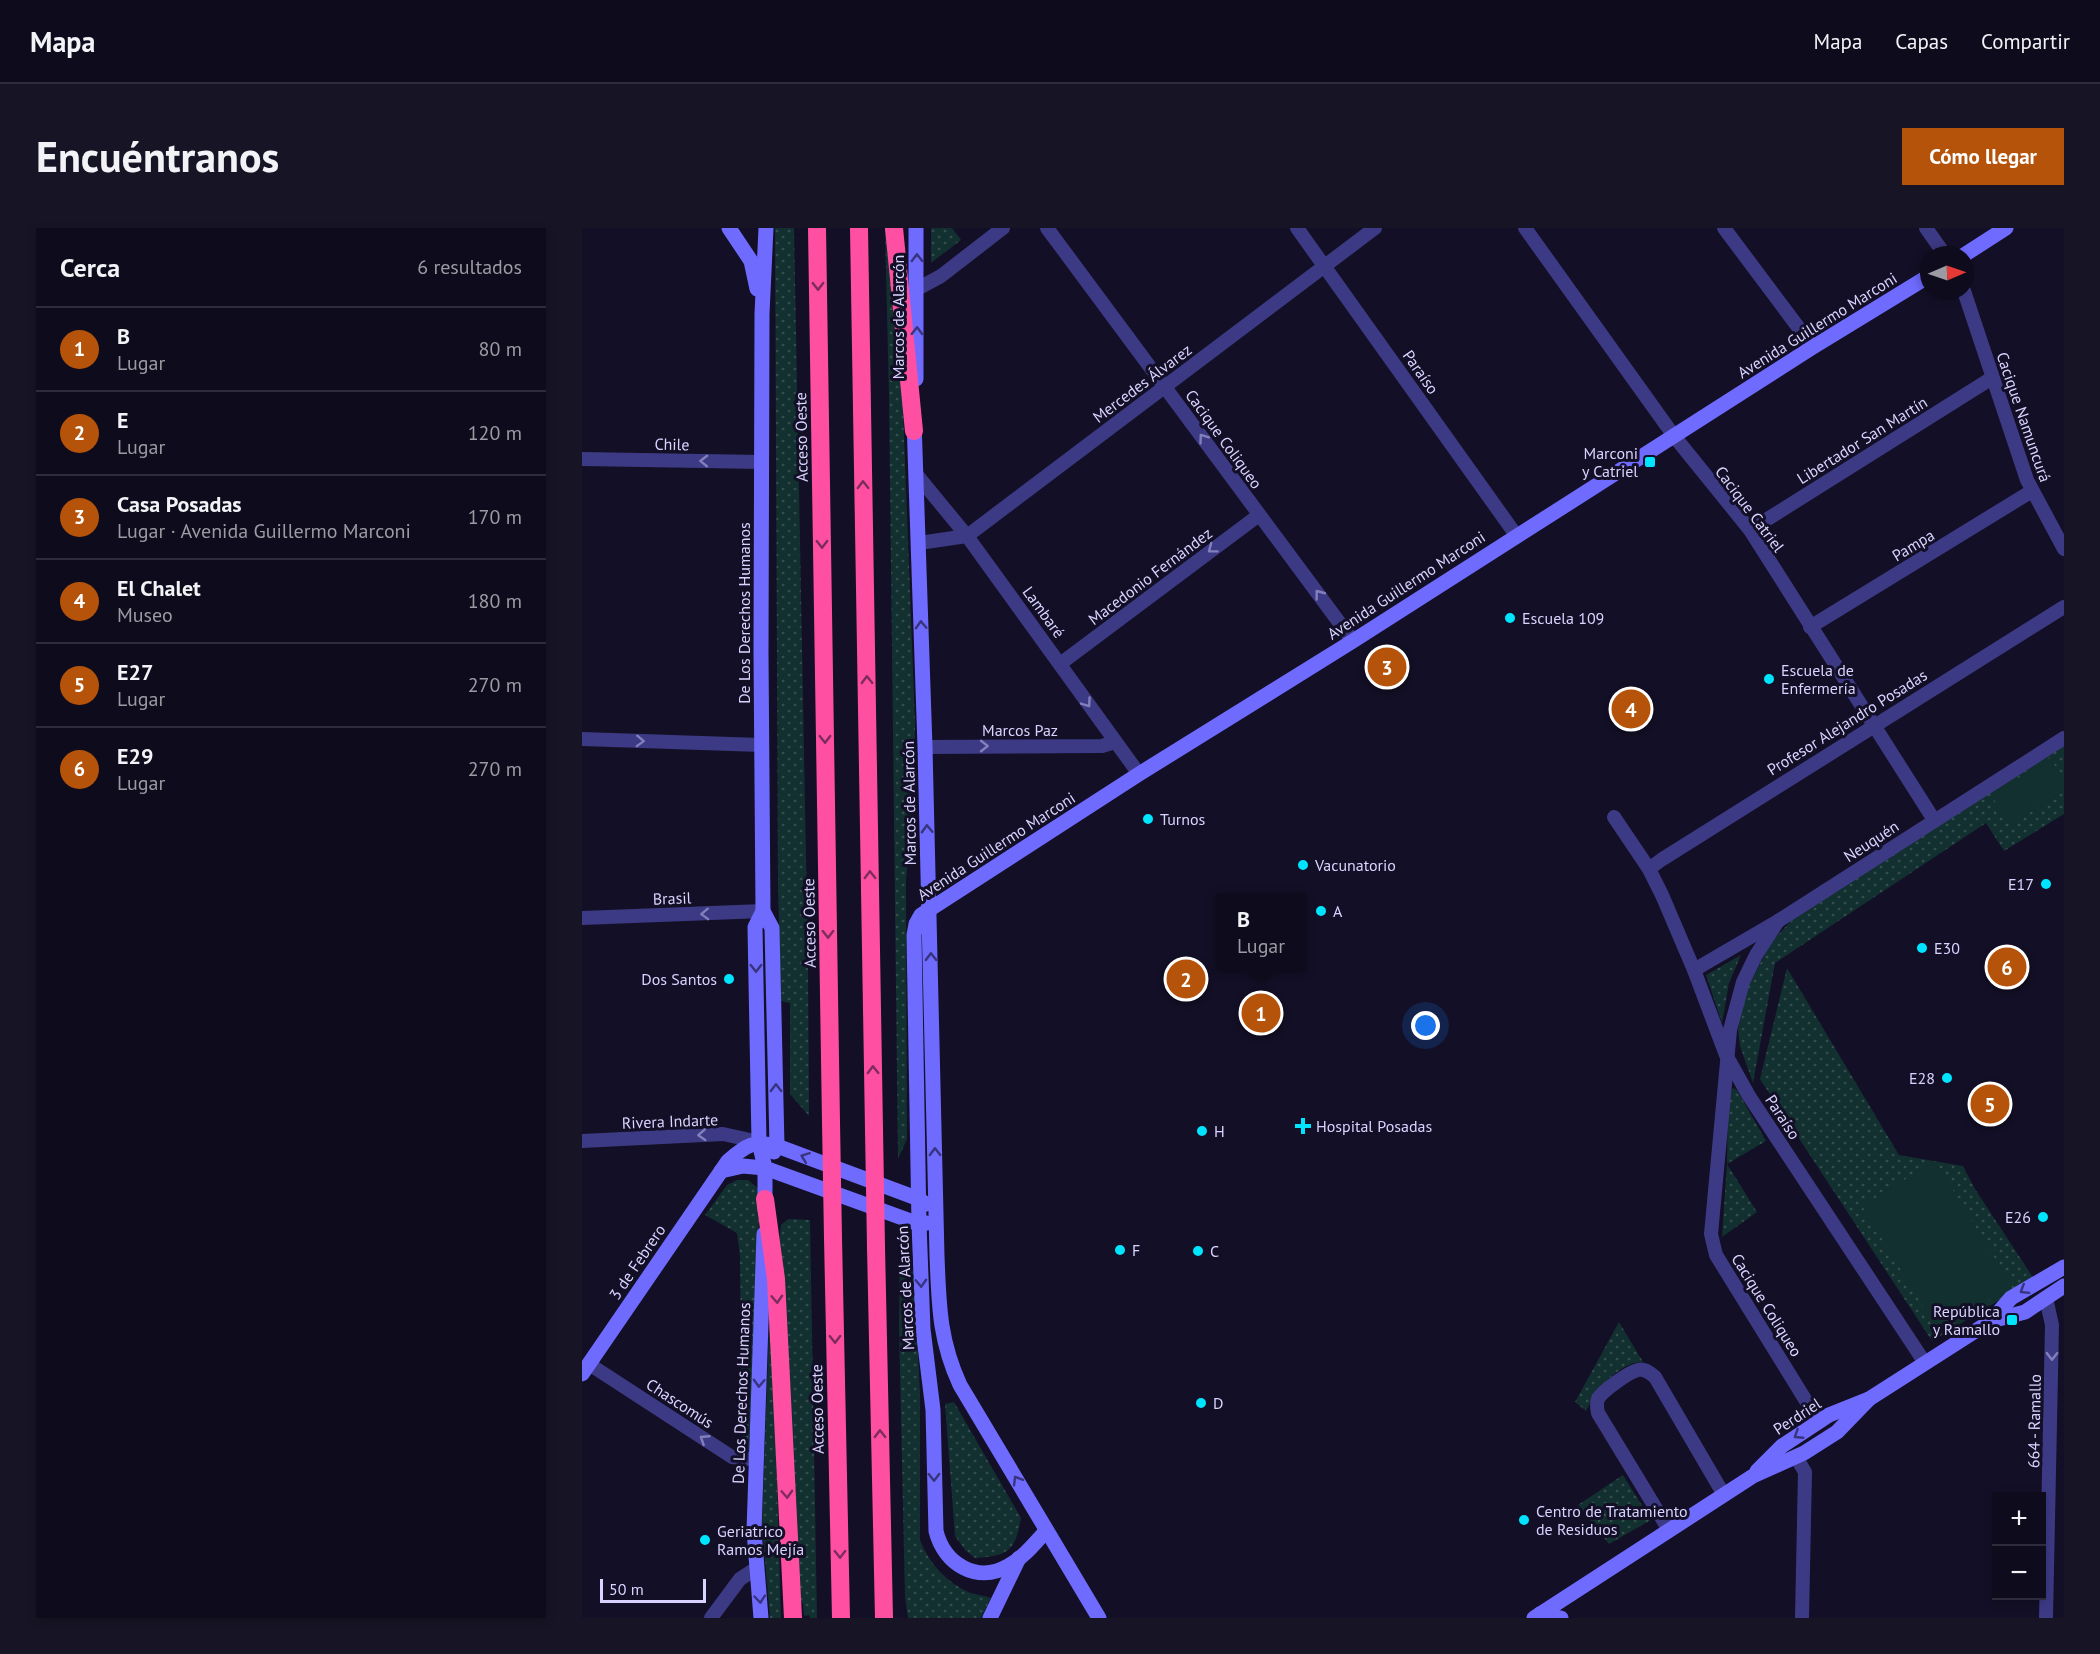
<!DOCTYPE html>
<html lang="es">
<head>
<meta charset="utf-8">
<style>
	body { margin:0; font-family:"PT Sans",sans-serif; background:#171425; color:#f1f3f6 }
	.controls { position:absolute; right:18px; bottom:18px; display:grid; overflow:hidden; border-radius:0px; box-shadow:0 3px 9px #0003 }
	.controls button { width:54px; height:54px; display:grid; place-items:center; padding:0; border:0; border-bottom:2px solid #2e2b3b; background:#0e0b1c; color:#f1f3f6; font:30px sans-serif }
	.compass { position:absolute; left:1338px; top:18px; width:54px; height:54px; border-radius:50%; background:#0e0b1c; box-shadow:0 3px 9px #0003; rotate:88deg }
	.scale { position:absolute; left:18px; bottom:15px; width:106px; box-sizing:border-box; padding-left:6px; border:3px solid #d9d4ff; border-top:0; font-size:16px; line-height:21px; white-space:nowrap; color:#d9d4ff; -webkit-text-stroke:4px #130f26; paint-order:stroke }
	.you { position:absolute; left:844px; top:798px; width:21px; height:21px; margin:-15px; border:4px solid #fff; border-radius:50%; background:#1a73e8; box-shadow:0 0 0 9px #1a73e833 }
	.badge { display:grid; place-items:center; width:39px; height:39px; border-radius:50%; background:#b45309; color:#fff; font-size:20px; font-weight:700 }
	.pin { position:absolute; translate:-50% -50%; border:3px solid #fff; box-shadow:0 2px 6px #0006 }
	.popup { position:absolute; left:634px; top:665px; width:90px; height:78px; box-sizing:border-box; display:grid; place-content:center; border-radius:0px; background:#0e0b1c; filter:drop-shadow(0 2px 4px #0005); font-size:20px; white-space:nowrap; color:#9b9ba3 }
	.popup b { font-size:22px; color:#f1f3f6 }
	.popup::after { content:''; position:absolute; left:50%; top:100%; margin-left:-12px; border:12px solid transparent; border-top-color:#0e0b1c }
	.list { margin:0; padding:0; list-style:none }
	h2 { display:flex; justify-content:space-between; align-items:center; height:78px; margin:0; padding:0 24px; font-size:26px }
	h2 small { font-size:20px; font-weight:400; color:#9b9ba3 }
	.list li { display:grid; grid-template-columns:39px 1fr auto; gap:18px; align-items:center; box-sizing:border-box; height:84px; padding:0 24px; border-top:2px solid #2e2b3b }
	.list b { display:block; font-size:22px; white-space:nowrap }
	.list p { margin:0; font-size:20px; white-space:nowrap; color:#9b9ba3 }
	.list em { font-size:20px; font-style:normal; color:#9b9ba3 }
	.map { position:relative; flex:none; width:1482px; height:1390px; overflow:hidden; border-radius:0px }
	header { display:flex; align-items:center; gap:36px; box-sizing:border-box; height:84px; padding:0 30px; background:#0e0b1c; border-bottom:2px solid #2e2b3b }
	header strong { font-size:28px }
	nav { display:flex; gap:33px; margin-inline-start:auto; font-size:21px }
	.intro { display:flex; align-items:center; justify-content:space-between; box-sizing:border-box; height:144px; padding:0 36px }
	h1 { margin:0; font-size:42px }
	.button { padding:15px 27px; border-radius:0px; background:#b45309; color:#fff; font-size:21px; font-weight:700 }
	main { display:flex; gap:36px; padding:0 36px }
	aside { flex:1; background:#0e0b1c; border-radius:0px; box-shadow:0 3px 9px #0003 }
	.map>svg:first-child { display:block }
	.green { fill:url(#green-dots) }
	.pitch { fill:#12302f }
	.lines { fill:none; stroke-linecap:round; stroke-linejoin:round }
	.street { stroke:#3d3a85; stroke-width:14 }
	.secondary { stroke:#6f6bff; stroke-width:15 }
	.highway { stroke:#ff4fa3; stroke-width:18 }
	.highway-bridge { stroke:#ff4fa3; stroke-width:18 }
	.oneway { stroke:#38347d }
	.oneway2 { stroke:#7d2c5e }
	.oneway3 { stroke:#837fbc }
	.poi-dot { fill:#00e5ff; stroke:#130f26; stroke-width:2 }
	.labels { text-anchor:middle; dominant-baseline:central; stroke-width:6; stroke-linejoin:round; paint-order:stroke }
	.street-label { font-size:16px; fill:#d9d4ff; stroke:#130f26 }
	.poi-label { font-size:16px; fill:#d9d4ff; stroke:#130f26; text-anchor:start }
</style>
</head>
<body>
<header>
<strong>Mapa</strong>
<nav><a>Mapa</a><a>Capas</a><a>Compartir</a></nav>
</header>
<div class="intro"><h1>Encuéntranos</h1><a class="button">Cómo llegar</a></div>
<main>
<aside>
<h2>Cerca<small>6 resultados</small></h2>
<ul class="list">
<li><span class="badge">1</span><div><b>B</b><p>Lugar</p></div><em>80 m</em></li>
<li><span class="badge">2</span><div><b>E</b><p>Lugar</p></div><em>120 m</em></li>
<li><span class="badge">3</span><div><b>Casa Posadas</b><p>Lugar · Avenida Guillermo Marconi</p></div><em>170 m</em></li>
<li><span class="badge">4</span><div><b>El Chalet</b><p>Museo</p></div><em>180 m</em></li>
<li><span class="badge">5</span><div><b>E27</b><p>Lugar</p></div><em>270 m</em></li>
<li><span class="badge">6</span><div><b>E29</b><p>Lugar</p></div><em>270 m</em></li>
</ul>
</aside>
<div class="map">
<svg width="1482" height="1390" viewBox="0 0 1482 1390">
	<defs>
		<pattern id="green-dots" width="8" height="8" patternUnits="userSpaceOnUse" patternTransform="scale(1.5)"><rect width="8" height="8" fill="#12302f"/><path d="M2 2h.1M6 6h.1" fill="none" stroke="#344d4e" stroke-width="1.8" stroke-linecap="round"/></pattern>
	</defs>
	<rect width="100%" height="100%" fill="#130f26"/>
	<g class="green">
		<polygon points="193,0 212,0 226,733 227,888 208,866 208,775 199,773 196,657"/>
		<polygon points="303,0 306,0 319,129 333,495 332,563 324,653 325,911 316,931 307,168"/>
		<polygon points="349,0 370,0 379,12 349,35"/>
		<polygon points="1482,514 1482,586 1422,623 1404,595 1193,735 1171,855 1158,818 1156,802 1163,765 1189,714 1211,691"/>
		<polygon points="1159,727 1147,755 1140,795 1124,747"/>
		<polygon points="1205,740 1317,927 1381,938 1393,961 1452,1051 1350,1113 1178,851"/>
		<polygon points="1151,860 1155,862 1184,913 1145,936 1175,984 1140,1009 1145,935 1146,869"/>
		<polygon points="155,952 166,952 177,961 177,990 167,1222 160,1222 158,1028 155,1005 123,987 145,957"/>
		<polygon points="206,991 228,992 235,1390 228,1390 227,1387 222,1388 221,1376 217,1372 197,1013 199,997"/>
		<path d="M318,1020l14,25 6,120v147c9,23 25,41 48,52 7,3 15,3 23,6l-10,20h-73l-3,-21 -6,-270z"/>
		<polygon points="189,1048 199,1390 188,1390 180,1297"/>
		<path d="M1037,1094l24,40c-16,-1 -35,16 -45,28 -5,6 -8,14 -12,21l-11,-9z"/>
		<path d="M372,1174l67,116c-6,33 -12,38 -46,40l-10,-8 -10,-14 -10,-132z"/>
		<polygon points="1041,1247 1069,1292 1027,1316 996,1277"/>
	</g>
	<g class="pitch">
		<polygon points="1468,530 1482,552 1482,563 1428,597 1409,567"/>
		<polygon points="1353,933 1430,1058 1356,1103 1280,978"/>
	</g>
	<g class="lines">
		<g class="street">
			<polyline points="465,0 771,413"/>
			<polyline points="715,0 934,307"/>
			<polyline points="943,0 1092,208 1168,302 1352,592"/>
			<polyline points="1142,0 1231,119"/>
			<polyline points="1344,0 1363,27"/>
			<polyline points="335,61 359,48 421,0"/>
			<polyline points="1382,63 1445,252 1482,321"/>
			<polyline points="0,231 180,234"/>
			<polyline points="334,246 385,308 557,546"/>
			<polyline points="1168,302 1410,150"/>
			<polyline points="337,315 385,308 793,0"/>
			<polyline points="1228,399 1450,263"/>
			<polyline points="478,436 677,287"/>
			<polyline points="0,511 179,517"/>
			<polyline points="343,519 520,518 533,514"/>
			<polyline points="1032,589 1067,641 1080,667 1112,742 1144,827 1167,868 1343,1135"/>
			<polyline points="1067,641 1079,632 1482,379"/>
			<polyline points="0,690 181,683"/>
			<polyline points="1196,693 1174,727 1161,754 1148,802 1129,1006 1134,1027 1237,1194"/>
			<polyline points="1112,742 1196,693 1482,510"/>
			<polyline points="0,913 141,906 177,914"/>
			<polyline points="1464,1070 1470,1097 1464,1390"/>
			<polyline points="7,1136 150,1229 165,1231 174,1229"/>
			<polyline points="1214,1229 1223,1244 1220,1390"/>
			<path d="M1087,1302l-71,-117c-1,-5 -2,-9 0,-14 4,-8 31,-27 40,-29 7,-2 12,3 17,7l69,118"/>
			<polyline points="129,1390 158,1351 175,1340"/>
		</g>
		<g class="secondary">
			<polyline points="147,0 169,33 175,61"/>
			<polyline points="1382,27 1424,0"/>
			<polyline points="334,151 334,0"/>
			<path d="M332,193l11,326 12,509c2,49 2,83 23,129l139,233"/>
			<polyline points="181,683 190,700 195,918 192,924"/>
			<polyline points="139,943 161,938 183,940 337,996 345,995"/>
			<polyline points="183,982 183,940 177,914 173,699 181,683 179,425 180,86 184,0"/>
			<polyline points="1409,1093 1443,1084 1482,1058"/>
			<path d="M0,1146l146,-213c18,-16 26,-21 49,-15l142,53 7,5"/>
			<polyline points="1175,1243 1200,1218 1247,1187 1287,1171 1409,1093 1429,1070 1482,1039"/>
			<path d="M464,1303c-11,12 -23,27 -38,35 -31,18 -64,-2 -72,-35l-3,-121 -10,-81 -4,-105 -5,-289 2,-11 5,-9 218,-141 214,-133 460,-294 116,-71"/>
			<polyline points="958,1386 979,1390"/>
			<polyline points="179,1390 172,1303 182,1006"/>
			<polyline points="408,1390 437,1330"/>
			<polyline points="952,1390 1171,1248 1222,1225 1255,1204 1287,1171"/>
		</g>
		<g class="highway">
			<polyline points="235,0 249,894"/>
			<polyline points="277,0 292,901"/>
			<polyline points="312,0 332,203"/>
			<polyline points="183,971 194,1051 211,1390"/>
			<polyline points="251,1010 259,1390"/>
			<polyline points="294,1019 302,1390"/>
		</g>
		<g class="highway-bridge">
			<polyline points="249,894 251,1010"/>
			<polyline points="292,901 294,1019"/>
		</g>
	</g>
	<defs><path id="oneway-chevron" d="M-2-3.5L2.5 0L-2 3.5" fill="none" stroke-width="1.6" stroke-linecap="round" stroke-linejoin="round" transform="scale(1.5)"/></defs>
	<g class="oneway">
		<use href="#oneway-chevron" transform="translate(335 30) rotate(-91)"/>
		<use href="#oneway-chevron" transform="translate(335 103) rotate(-89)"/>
		<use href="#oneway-chevron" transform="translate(339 397) rotate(-92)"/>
		<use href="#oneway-chevron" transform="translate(345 601) rotate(-92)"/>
		<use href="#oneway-chevron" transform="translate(349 729) rotate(-91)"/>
		<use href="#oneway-chevron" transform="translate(174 740) rotate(89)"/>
		<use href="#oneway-chevron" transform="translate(194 860) rotate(-91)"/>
		<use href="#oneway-chevron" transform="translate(353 924) rotate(-91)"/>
		<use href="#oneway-chevron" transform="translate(223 929) rotate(-159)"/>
		<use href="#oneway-chevron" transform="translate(339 1055) rotate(88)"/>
		<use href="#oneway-chevron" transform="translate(1442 1062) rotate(148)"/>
		<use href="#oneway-chevron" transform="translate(177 1155) rotate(92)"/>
		<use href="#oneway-chevron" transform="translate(1216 1207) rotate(147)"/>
		<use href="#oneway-chevron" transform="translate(352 1249) rotate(89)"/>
		<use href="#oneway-chevron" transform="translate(435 1252) rotate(-121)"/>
		<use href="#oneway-chevron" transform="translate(178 1371) rotate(85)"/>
	</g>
	<g class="oneway2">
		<use href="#oneway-chevron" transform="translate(236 58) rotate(89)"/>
		<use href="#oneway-chevron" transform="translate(281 257) rotate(-91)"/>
		<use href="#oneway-chevron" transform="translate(240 316) rotate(89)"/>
		<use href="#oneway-chevron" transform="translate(285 452) rotate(-91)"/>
		<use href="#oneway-chevron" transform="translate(243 511) rotate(89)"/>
		<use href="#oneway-chevron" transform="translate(288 647) rotate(-91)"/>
		<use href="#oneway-chevron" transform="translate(246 706) rotate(89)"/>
		<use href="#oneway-chevron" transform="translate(291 842) rotate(-91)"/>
		<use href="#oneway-chevron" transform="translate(195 1071) rotate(87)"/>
		<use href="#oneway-chevron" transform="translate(253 1111) rotate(89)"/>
		<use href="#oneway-chevron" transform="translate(298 1206) rotate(-91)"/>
		<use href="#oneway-chevron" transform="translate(205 1266) rotate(87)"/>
		<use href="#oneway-chevron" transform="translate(258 1326) rotate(89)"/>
	</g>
	<g class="oneway3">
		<use href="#oneway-chevron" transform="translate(621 210) rotate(-126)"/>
		<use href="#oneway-chevron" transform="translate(122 233) rotate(-179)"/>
		<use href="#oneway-chevron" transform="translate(630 321) rotate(143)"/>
		<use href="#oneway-chevron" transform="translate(737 366) rotate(-127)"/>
		<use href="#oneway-chevron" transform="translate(505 475) rotate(55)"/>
		<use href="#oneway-chevron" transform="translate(58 513) rotate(2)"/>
		<use href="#oneway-chevron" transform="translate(402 518)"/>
		<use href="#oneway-chevron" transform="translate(123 686) rotate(178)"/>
		<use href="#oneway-chevron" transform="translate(120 907) rotate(177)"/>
		<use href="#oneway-chevron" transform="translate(1470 1128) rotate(91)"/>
		<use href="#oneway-chevron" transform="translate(122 1211) rotate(-147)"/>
	</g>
	<g class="poi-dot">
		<rect x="1062" y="228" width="12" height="12" rx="3"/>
		<circle cx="928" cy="390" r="6"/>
		<circle cx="1187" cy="451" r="6"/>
		<circle cx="566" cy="591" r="6"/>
		<circle cx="721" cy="637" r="6"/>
		<circle cx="1464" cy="656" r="6"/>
		<circle cx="739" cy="683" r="6"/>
		<circle cx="1340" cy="720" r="6"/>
		<circle cx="147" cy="751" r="6"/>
		<circle cx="1365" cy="850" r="6"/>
		<path d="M718 889h6v6h6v6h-6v6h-6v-6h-6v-6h6z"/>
		<circle cx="620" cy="903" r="6"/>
		<circle cx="1461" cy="989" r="6"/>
		<circle cx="538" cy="1022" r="6"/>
		<circle cx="616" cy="1023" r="6"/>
		<rect x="1424" y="1086" width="12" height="12" rx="3"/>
		<circle cx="619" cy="1175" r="6"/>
		<circle cx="942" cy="1292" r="6"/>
		<circle cx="123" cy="1312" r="6"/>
	</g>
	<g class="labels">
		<g class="street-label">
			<text transform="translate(316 89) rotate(-90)">Marcos de Alarcón</text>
			<text transform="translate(1235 97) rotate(-32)">Avenida Guillermo Marconi</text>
			<text transform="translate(839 144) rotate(55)">Paraíso</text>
			<text transform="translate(560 155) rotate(-37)">Mercedes Álvarez</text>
			<text transform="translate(1442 189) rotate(71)">Cacique Namuncurá</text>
			<text transform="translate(219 209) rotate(-91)">Acceso Oeste</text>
			<text transform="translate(642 211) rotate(54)">Cacique Coliqueo</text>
			<text transform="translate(1280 212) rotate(-32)">Libertador San Martín</text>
			<text transform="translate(90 216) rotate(1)">Chile</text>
			<text transform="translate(1168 281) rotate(53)">Cacique Catriel</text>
			<text transform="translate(1331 317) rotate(-31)">Pampa</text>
			<text transform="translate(568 348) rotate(-37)">Macedonio Fernández</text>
			<text transform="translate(824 357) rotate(-33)">Avenida Guillermo Marconi</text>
			<text transform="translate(462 384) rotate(54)">Lambaré</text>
			<text transform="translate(162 385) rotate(-90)">De Los Derechos Humanos</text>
			<text transform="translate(1265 494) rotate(-32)">Profesor Alejandro Posadas</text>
			<text x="438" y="502">Marcos Paz</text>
			<text transform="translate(327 575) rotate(-91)">Marcos de Alarcón</text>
			<text transform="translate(1289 613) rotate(-33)">Neuquén</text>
			<text transform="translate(414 618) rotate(-33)">Avenida Guillermo Marconi</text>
			<text transform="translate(90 670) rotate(-2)">Brasil</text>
			<text transform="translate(227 695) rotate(-91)">Acceso Oeste</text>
			<text transform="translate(1201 889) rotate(57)">Paraíso</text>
			<text transform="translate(88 893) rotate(-2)">Rivera Indarte</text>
			<text transform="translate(55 1034) rotate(-56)">3 de Febrero</text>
			<text transform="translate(323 1060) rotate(-93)">Marcos de Alarcón</text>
			<text transform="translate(1185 1077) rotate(58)">Cacique Coliqueo</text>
			<text transform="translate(159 1165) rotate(-88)">De Los Derechos Humanos</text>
			<text transform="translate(98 1175) rotate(33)">Chascomús</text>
			<text transform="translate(235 1181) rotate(-91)">Acceso Oeste</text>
			<text transform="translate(1215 1188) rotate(-33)">Perdriel</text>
			<text transform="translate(1452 1193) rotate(-89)">664 - Ramallo</text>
		</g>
		<g class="poi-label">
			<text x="1056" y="225" text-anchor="end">Marconi<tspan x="1056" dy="18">y Catriel</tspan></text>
			<text x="940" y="390">Escuela 109</text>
			<text x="1199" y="442">Escuela de<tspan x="1199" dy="18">Enfermería</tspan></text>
			<text x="578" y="591">Turnos</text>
			<text x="733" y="637">Vacunatorio</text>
			<text x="1452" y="656" text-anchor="end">E17</text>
			<text x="751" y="683">A</text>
			<text x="1352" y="720">E30</text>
			<text x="135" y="751" text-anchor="end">Dos Santos</text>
			<text x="1353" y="850" text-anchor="end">E28</text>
			<text x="734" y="898">Hospital Posadas</text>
			<text x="632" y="903">H</text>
			<text x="1449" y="989" text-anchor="end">E26</text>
			<text x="550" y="1022">F</text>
			<text x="628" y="1023">C</text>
			<text x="1418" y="1083" text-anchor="end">República<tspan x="1418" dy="18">y Ramallo</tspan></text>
			<text x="631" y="1175">D</text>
			<text x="954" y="1283">Centro de Tratamiento<tspan x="954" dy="18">de Residuos</tspan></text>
			<text x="135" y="1303">Geriatrico<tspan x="135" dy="18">Ramos Mejía</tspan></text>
		</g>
	</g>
</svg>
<div class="controls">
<button>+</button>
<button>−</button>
</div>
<svg class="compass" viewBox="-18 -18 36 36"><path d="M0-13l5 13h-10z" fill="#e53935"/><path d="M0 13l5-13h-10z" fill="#9b9ba3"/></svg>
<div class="scale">50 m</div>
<div class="you"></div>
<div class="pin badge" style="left:679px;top:785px">1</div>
<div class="popup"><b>B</b>Lugar</div>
<div class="pin badge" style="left:604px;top:751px">2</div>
<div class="pin badge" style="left:805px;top:439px">3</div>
<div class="pin badge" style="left:1049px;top:481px">4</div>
<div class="pin badge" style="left:1408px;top:876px">5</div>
<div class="pin badge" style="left:1425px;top:739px">6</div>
</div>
</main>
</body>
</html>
